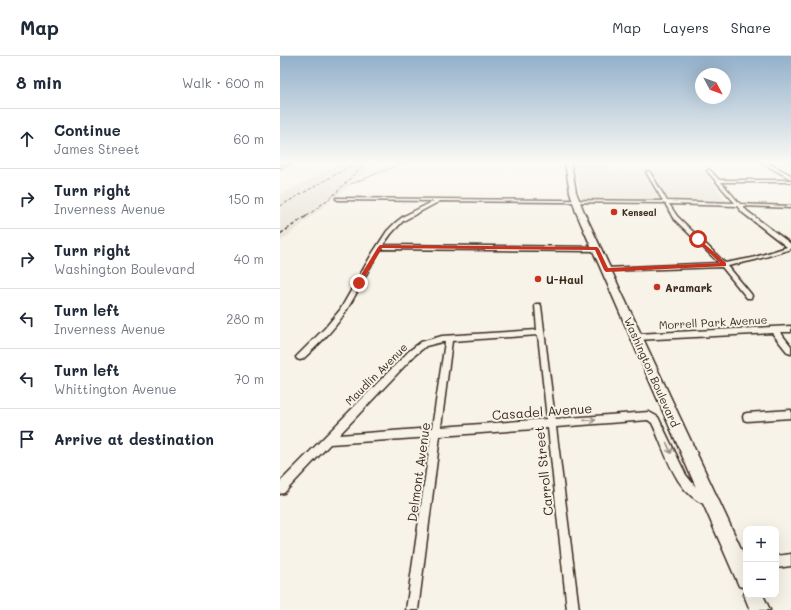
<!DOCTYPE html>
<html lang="en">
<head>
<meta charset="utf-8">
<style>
	body { margin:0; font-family:Mali,sans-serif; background:#f2f2f3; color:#1f2937 }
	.controls { position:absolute; right:12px; bottom:12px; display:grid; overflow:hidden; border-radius:8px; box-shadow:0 4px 16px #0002 }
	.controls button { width:36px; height:36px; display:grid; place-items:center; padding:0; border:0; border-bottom:1px solid #e0e1e3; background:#fff; color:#1f2937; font:20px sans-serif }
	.compass { position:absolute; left:415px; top:12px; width:36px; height:36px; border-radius:50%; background:#fff; box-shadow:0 4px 16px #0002; rotate:131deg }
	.stop { position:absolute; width:12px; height:12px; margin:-9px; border:3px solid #c8321e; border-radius:50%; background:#fff }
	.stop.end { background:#c8321e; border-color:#fff; box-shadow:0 1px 4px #0008 }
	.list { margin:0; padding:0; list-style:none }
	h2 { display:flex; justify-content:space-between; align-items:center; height:52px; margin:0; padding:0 16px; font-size:17px }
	h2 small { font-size:13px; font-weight:400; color:#747a83 }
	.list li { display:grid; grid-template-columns:26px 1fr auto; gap:12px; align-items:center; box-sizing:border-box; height:60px; padding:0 16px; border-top:1px solid #e0e1e3 }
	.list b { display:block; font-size:15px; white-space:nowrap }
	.list p { margin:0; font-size:13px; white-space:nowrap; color:#747a83 }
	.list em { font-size:13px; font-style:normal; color:#747a83 }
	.icon { flex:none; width:22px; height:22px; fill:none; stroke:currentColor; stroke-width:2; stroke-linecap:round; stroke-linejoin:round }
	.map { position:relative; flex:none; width:511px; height:554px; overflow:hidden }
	header { display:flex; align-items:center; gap:24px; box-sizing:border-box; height:56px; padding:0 20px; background:#fff; border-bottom:1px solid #e0e1e3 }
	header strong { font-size:19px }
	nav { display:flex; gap:22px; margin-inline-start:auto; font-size:14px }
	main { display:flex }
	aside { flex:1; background:#fff }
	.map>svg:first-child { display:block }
	.built { fill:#e9e4d9 }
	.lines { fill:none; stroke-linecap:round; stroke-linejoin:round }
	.stream { stroke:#84786c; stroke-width:1 }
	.minor-casing { stroke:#3b2a1e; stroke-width:3 }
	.tertiary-casing { stroke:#3b2a1e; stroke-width:3 }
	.secondary-casing { stroke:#3b2a1e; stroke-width:3 }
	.minor { fill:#f7f3e8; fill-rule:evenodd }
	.tertiary { fill:#f7f3e8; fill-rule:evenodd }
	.secondary { fill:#f7f3e8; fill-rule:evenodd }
	.rail-far1 { stroke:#3b2a1e; stroke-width:1; stroke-dasharray:3.5 2; stroke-linecap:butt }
	.rail { stroke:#3b2a1e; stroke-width:1.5; stroke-dasharray:4.5 2.5; stroke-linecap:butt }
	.oneway { stroke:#998e83 }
	.route { fill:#c8321e }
	.poi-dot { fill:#c8321e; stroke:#f7f3e8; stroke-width:1.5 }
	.labels { text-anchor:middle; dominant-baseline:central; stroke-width:4; stroke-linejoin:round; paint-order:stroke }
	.far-poi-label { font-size:9px; font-weight:bold; fill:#3b2a1e; stroke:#f7f3e8; text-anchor:start }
	.poi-label { font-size:11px; font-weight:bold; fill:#3b2a1e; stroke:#f7f3e8; text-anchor:start }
	.street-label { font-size:11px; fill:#3b2a1e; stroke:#f7f3e8 }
	.near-street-label { font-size:13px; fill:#3b2a1e; stroke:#f7f3e8 }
</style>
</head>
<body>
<header>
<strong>Map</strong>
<nav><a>Map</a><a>Layers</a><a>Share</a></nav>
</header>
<main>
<aside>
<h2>8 min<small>Walk · 600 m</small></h2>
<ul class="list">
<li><svg class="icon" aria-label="ahead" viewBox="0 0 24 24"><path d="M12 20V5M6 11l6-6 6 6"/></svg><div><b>Continue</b><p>James Street</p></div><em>60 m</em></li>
<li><svg class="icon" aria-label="right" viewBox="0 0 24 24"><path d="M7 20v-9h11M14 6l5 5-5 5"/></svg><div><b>Turn right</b><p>Inverness Avenue</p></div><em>150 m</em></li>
<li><svg class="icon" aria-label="right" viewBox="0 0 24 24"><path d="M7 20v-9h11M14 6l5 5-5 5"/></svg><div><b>Turn right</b><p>Washington Boulevard</p></div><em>40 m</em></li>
<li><svg class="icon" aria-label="left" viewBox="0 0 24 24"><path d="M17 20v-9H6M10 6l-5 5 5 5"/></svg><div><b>Turn left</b><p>Inverness Avenue</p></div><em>280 m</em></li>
<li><svg class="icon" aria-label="left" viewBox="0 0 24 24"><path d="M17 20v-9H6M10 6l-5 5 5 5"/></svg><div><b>Turn left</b><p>Whittington Avenue</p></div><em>70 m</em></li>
<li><svg class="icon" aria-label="arrive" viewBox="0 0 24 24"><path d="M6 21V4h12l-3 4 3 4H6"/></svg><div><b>Arrive at destination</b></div></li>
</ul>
</aside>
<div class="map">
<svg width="511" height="554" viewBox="0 0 511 554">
	<rect width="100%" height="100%" fill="#f7f3e8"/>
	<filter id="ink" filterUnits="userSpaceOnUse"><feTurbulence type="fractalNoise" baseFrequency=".025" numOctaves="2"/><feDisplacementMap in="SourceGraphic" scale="8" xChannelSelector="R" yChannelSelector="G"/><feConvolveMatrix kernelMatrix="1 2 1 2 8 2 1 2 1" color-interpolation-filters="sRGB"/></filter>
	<g filter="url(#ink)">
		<g class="built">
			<polygon points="61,107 97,107 0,186 0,139"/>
			<polygon points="294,107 326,107 328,114 424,115 448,147 302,145"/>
		</g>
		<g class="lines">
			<polyline class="stream" points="71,128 123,107"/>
			<g class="minor-casing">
				<g id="minor">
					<polygon points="5,107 10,107 0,112 0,110"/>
					<path d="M428,114h2l9,10h72v2h-70l19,22 51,2v2l-48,-2 4,5 44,33v5l-36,11 -27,6 23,28 1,2 -1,2h-4l-25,-31 -118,4v-2l2,-1 113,-5 -46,-45 -8,-15 -225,-2 -37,20 -12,13 -8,11 214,2 3,2 -3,2 -216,-2c-14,21 -23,44 -37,65 -11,17 -26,31 -41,45l-3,1 -3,-1 -1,-2 29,-29 15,-18 32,-56 15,-23 8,-8 9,-7 30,-15 -96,-1 -2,-1v-1l327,3 -17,-29 2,-1 2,1 17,29 68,2 -28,-32zM389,148l68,2 6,7 44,34 -35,11 -27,5 -48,-47z"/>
					<path d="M256,248h4l1,2 14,113 94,-7 9,5 28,58 9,11 15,10 1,4 -1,4 -4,1c-32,-13 -40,-53 -54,-82l-4,-3 -92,7 23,183h-12l-19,-182 -108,8 -22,174h-12l25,-173 -101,7 -46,49 -4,1v-12l129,-131 12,-9 21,-6 95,-6 -2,-24zM258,279l9,84 -106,8 11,-86zM162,286h3l-13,86 -93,7 76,-80 11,-9z"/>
					<polygon points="511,270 511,276 500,276 511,290 511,298 508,297 492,277 356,284 353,283 352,281 353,279 356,278"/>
					<polygon points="511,354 511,362 467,365 464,364 463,361 464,358 467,357"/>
					<polygon points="511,498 511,510 496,512 496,500"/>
				</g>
			</g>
			<g class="tertiary-casing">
				<polygon id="tertiary" points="482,107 488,107 511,119 511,123"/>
			</g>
			<g class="secondary-casing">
				<g id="secondary">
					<polygon points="285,107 291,107 296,136 304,156 466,503 466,532 459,530 296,156 290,136"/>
					<polygon points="466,533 466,539 483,539 490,554 470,554 464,539"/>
				</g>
			</g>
			<use href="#minor" class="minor"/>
			<use href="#tertiary" class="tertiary"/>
			<use href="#secondary" class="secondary"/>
			<g class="rail-far1">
				<polyline points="0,150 76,107"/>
				<polyline points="27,160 56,137 85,107"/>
			</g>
			<polyline class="rail" points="0,178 28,159"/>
		</g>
		<defs><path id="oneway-shaft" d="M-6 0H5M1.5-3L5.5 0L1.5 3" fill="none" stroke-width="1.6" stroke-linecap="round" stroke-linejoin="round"/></defs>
		<g class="oneway">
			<use href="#oneway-shaft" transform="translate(310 364) rotate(-4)"/>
			<use href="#oneway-shaft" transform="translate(389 392) rotate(66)"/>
		</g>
	</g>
	<linearGradient id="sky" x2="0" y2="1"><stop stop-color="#93b1cb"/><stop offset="0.58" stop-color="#fbfaf5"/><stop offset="1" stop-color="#fbfaf5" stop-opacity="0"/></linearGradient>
	<rect width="511" height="184" fill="url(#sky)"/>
	<polygon class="route" points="418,182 446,207 446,210 326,216 324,214 315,194 102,192 81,228 76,227 98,191 100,189 317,191 319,193 328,212 440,207 416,184"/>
	<g class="poi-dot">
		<circle cx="334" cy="156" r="4"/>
		<circle cx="258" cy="223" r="4"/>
		<circle cx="377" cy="231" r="4"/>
	</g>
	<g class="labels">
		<g class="far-poi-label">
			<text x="342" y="156">Kenseal</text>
		</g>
		<g class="poi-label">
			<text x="266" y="223">U-Haul</text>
			<text x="385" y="231">Aramark</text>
		</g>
		<g class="street-label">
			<text transform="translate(433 266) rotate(-3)">Morrell Park Avenue</text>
			<text transform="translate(372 316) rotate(66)">Washington Boulevard</text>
			<text transform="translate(96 318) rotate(-45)">Maudlin Avenue</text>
		</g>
		<g class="near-street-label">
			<text transform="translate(262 355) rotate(-4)">Casadel Avenue</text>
			<text transform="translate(263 415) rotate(-96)">Carroll Street</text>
			<text transform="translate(138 416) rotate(-82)">Delmont Avenue</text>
		</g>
	</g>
</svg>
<div class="controls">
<button>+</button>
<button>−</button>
</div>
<svg class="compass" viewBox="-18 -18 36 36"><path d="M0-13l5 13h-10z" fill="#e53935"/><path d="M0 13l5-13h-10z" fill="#747a83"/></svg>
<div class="stop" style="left:418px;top:183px"></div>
<div class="stop end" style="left:79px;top:227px"></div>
</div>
</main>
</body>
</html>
